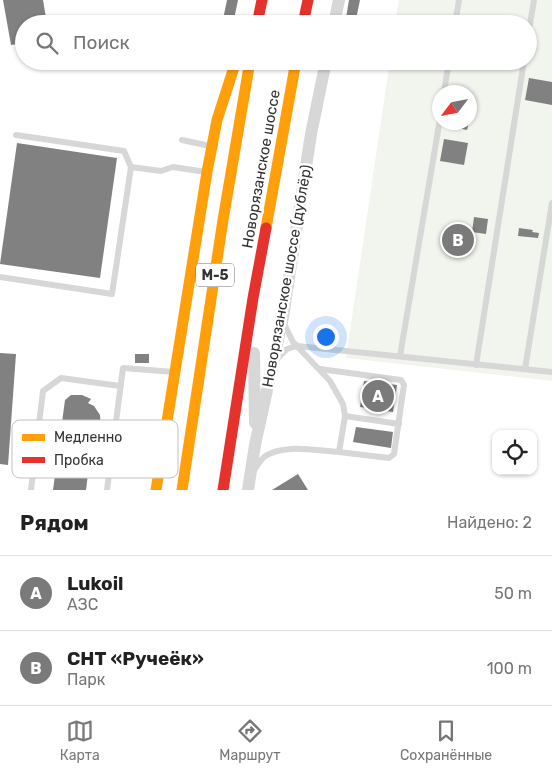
<!DOCTYPE html>
<html lang="ru">
<head>
<meta charset="utf-8">
<style>
	body { margin:0; font-family:Rubik,sans-serif; background:#f2f2f2; color:#222 }
	.controls { position:absolute; right:15px; bottom:15px; display:grid; overflow:hidden; border-radius:10px; box-shadow:0 1px 4px #0004 }
	.controls button { width:45px; height:45px; display:grid; place-items:center; padding:0; border:0; border-bottom:1px solid #e0e0e0; background:#fff; color:#222; font:25px sans-serif }
	.compass { position:absolute; left:432px; top:85px; width:45px; height:45px; border-radius:50%; background:#fff; box-shadow:0 1px 4px #0004; rotate:238deg }
	.you { position:absolute; left:325px; top:336px; width:18px; height:18px; margin:-12px; border:4px solid #fff; border-radius:50%; background:#1a73e8; box-shadow:0 0 0 8px #1a73e833 }
	.badge { display:grid; place-items:center; width:32px; height:32px; border-radius:50%; background:#7a7a7a; color:#fff; font-size:16px; font-weight:700 }
	.pin { position:absolute; translate:-50% -50%; border:2px solid #fff; box-shadow:0 1px 5px #0006 }
	.list { margin:0; padding:0; list-style:none }
	h2 { display:flex; justify-content:space-between; align-items:center; height:65px; margin:0; padding:0 20px; font-size:21px }
	h2 small { font-size:16px; font-weight:400; color:#767676 }
	.list li { display:grid; grid-template-columns:32px 1fr auto; gap:15px; align-items:center; box-sizing:border-box; height:75px; padding:0 20px; border-top:1px solid #e0e0e0 }
	.list b { display:block; font-size:19px; white-space:nowrap }
	.list p { margin:0; font-size:16px; white-space:nowrap; color:#767676 }
	.list em { font-size:16px; font-style:normal; color:#767676 }
	.icon { flex:none; width:28px; height:28px; fill:none; stroke:currentColor; stroke-width:2; stroke-linecap:round; stroke-linejoin:round }
	.map { position:relative; flex:none; width:552px; height:490px; overflow:hidden }
	.search { position:absolute; background:#fff; box-shadow:0 1px 4px #0004; left:15px; right:15px; top:15px; height:55px; display:flex; align-items:center; gap:12px; box-sizing:border-box; padding:0 18px; border-radius:28px; color:#767676; font-size:19px }
	.sheet { height:215px; background:#fff }
	nav { display:flex; justify-content:space-around; align-items:center; box-sizing:border-box; height:70px; border-top:1px solid #e0e0e0; background:#fff; font-size:14px; color:#767676 }
	nav a { display:grid; justify-items:center; gap:2px }
	nav .on { color:#7a7a7a }
	.map>svg:first-child { display:block }
	.green { fill:#f1f5ed; fill-rule:evenodd }
	.building { fill:#818181 }
	.lines { fill:none; stroke-linecap:round; stroke-linejoin:round }
	.lane { stroke:#d7d7d7; stroke-width:6 }
	.street { stroke:#d7d7d7; stroke-width:12 }
	.slow { stroke:#ff9f0a; stroke-width:11 }
	.jam { stroke:#e5322d; stroke-width:11 }
	.labels { text-anchor:middle; dominant-baseline:central; stroke-width:5; stroke-linejoin:round; paint-order:stroke }
	.shield { fill:#fff; stroke:#707070; stroke-width:1 }
	.shield-label { font-size:14px; font-weight:bold; fill:#333 }
	.street-label { font-size:15px; fill:#333; stroke:#fff }
	.key { fill:#fff; stroke:#c2c2c2; stroke-width:1 }
	.key-label { font-size:14px; fill:#333 }
</style>
</head>
<body>
<div class="map">
<svg width="552" height="490" viewBox="0 0 552 490">
	<rect width="100%" height="100%" fill="#fff"/>
	<path class="green" d="M399,0h153v381l-206,-23 44,-297h138v-37h-133zM440,92h30v30h-30z"/>
	<g class="building">
		<polygon points="3,0 43,0 47,24 24,24 24,43 11,45"/>
		<polygon points="227,0 238,0 233,24 222,24"/>
		<polygon points="349,0 360,0 355,24 345,24"/>
		<polygon points="529,78 552,82 552,105 525,100"/>
		<polygon points="446,122 469,122 467,130 445,125"/>
		<polygon points="444,139 468,143 464,165 440,161"/>
		<polygon points="17,143 117,158 100,278 0,264"/>
		<polygon points="474,217 488,219 486,234 472,232"/>
		<polygon points="519,228 533,230 532,232 539,233 538,238 518,236"/>
		<polygon points="0,353 16,354 8,465 0,464"/>
		<rect x="135" y="354" width="14" height="9"/>
		<polygon points="364,381 397,385 393,412 360,407"/>
		<polygon points="71,395 82,395 91,399 88,403 94,406 100,415 101,427 98,435 92,442 86,490 53,490 65,400"/>
		<polygon points="356,427 393,432 391,448 353,442"/>
		<polygon points="298,474 308,490 272,490"/>
	</g>
	<g class="lines">
		<g class="lane">
			<polyline points="455,24 459,0"/>
			<polyline points="528,36 534,0"/>
			<polyline points="444,92 449,61"/>
			<polyline points="16,135 124,151 131,167"/>
			<polyline points="182,140 210,146"/>
			<polyline points="0,277 112,294 131,167 161,171 173,167 206,172"/>
			<polyline points="400,356 440,119"/>
			<polyline points="277,359 287,349 297,346 552,372"/>
			<polyline points="476,365 524,61"/>
			<polyline points="320,369 401,380 404,385 394,454 389,458 339,452"/>
			<polyline points="525,369 552,203"/>
			<polyline points="345,416 399,424"/>
			<path d="M254,470c3,-4 6,-9 10,-13 20,-14 52,-6 75,-5l6,-36 -2,-12 -13,-23 -37,-39 -9,-18"/>
			<polyline points="31,490 43,391 61,378 120,386"/>
			<polyline points="107,490 123,368 174,372"/>
		</g>
		<g class="street">
			<polyline points="334,24 339,0"/>
			<polyline points="254,353 255,423"/>
			<polyline points="248,490 255,445 283,317 311,134 326,61"/>
		</g>
		<g class="slow">
			<polyline points="266,228 296,61"/>
			<polyline points="156,490 207,172 217,120 236,61"/>
			<polyline points="182,490 223,220 250,61"/>
		</g>
		<g class="jam">
			<polyline points="257,24 262,0"/>
			<polyline points="303,24 308,0"/>
			<polyline points="223,490 253,298 266,228"/>
		</g>
	</g>
	<g class="labels">
		<rect class="shield" x="196" y="263.5" width="38" height="23" rx="4"/>
		<g class="shield-label">
			<text x="215" y="275">М-5</text>
		</g>
		<g class="street-label">
			<text transform="translate(261 169) rotate(-80)">Новорязанское шоссе</text>
			<text transform="translate(287 276) rotate(-80)">Новорязанское шоссе (дублёр)</text>
		</g>
	</g>
	<rect x="12" y="420" width="166" height="58" rx="8" class="key"/>
	<rect x="22" y="434" width="23" height="7" fill="#ff9f0a"/>
	<rect x="22" y="457" width="23" height="6" fill="#e5322d"/>
	<g class="key-label">
		<text x="54" y="442">Медленно</text>
		<text x="54" y="465">Пробка</text>
	</g>
</svg>
<div class="controls">
<button><svg class="icon" aria-label="locate" viewBox="0 0 24 24"><circle cx="12" cy="12" r="6"/><path d="M12 2v4M12 18v4M2 12h4M18 12h4"/></svg></button>
</div>
<svg class="compass" viewBox="-18 -18 36 36"><path d="M0-13l5 13h-10z" fill="#e53935"/><path d="M0 13l5-13h-10z" fill="#767676"/></svg>
<div class="you"></div>
<div class="pin badge" style="left:378px;top:396px">A</div>
<div class="pin badge" style="left:458px;top:240px">B</div>
<div class="search"><svg class="icon" aria-label="search" viewBox="0 0 24 24"><circle cx="10" cy="10" r="6"/><path d="M15 15l6 6"/></svg>Поиск</div>
</div>
<section class="sheet">
<h2>Рядом<small>Найдено: 2</small></h2>
<ul class="list">
<li><span class="badge">A</span><div><b>Lukoil</b><p>АЗС</p></div><em>50 m</em></li>
<li><span class="badge">B</span><div><b>СНТ «Ручеёк»</b><p>Парк</p></div><em>100 m</em></li>
</ul>
</section>
<nav>
<a class="on"><svg class="icon" aria-label="map" viewBox="0 0 24 24"><path d="M3 6l6-2 6 2 6-2v14l-6 2-6-2-6 2zM9 4v14M15 6v14"/></svg>Карта</a>
<a><svg class="icon" aria-label="directions" viewBox="0 0 24 24"><path d="M12 3l9 9-9 9-9-9zM9 14v-3h6M13 9l2 2-2 2"/></svg>Маршрут</a>
<a><svg class="icon" aria-label="saved" viewBox="0 0 24 24"><path d="M7 4h10v16l-5-4-5 4z"/></svg>Сохранённые</a>
</nav>
</body>
</html>
